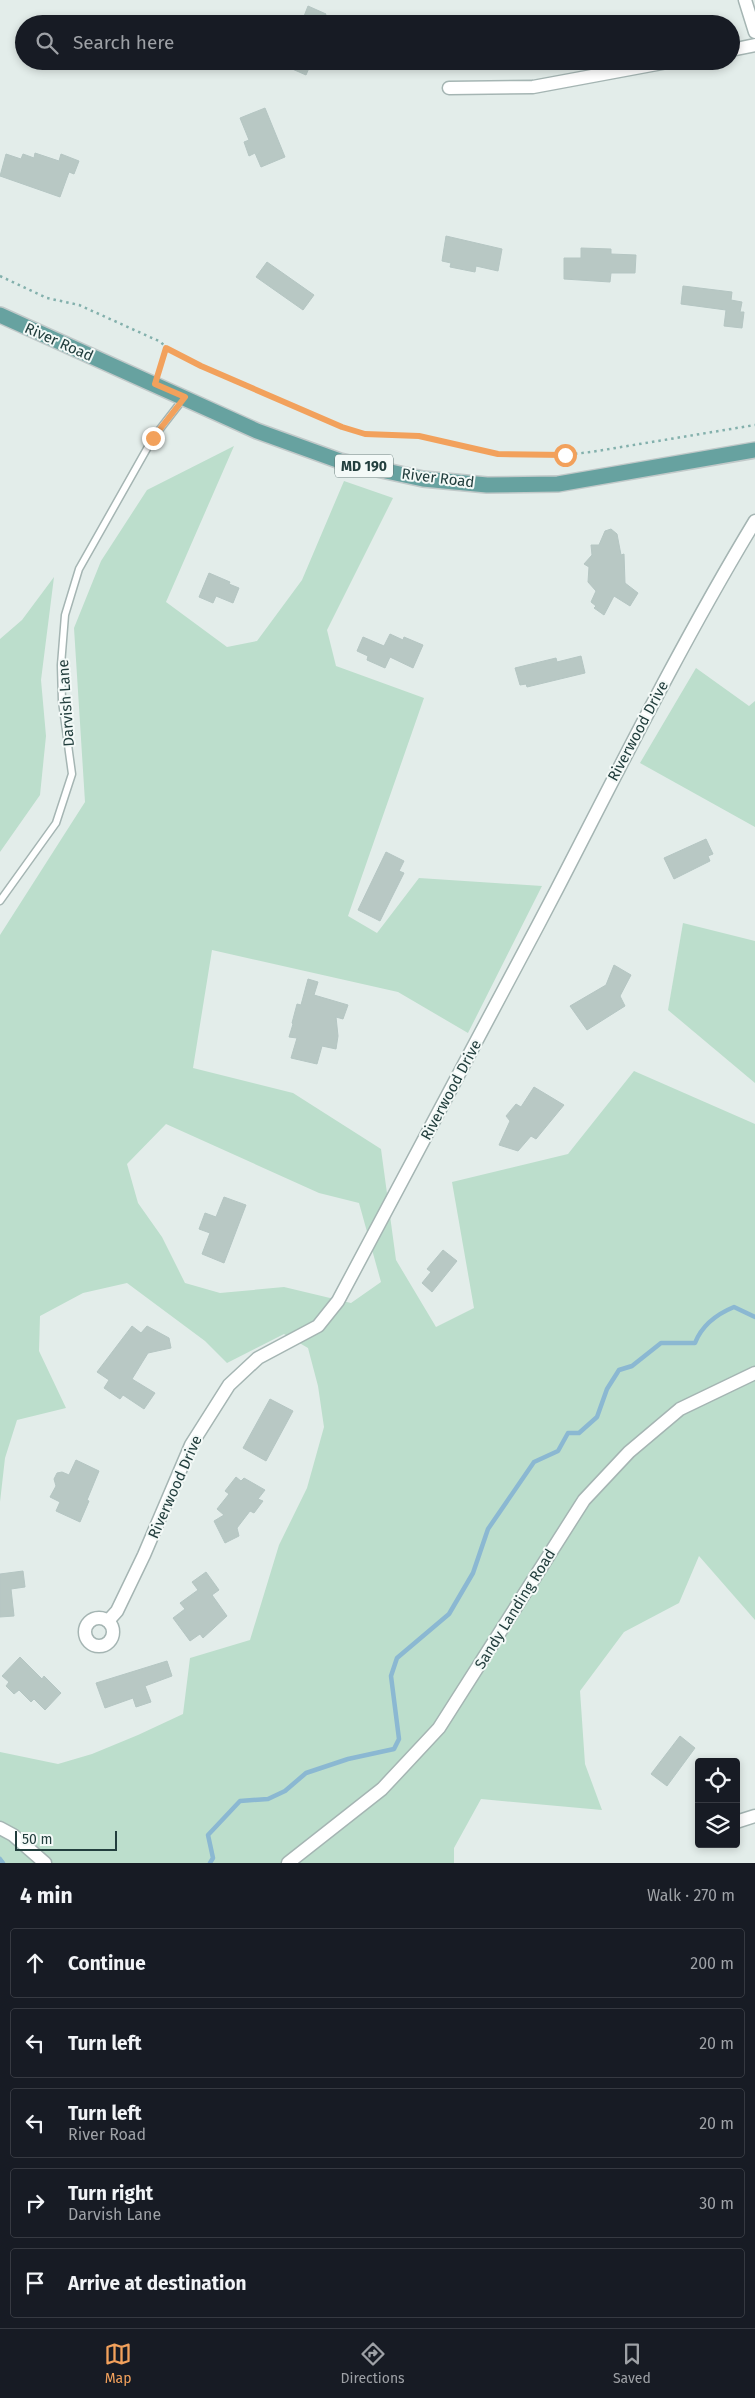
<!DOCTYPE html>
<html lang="en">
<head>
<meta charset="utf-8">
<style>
	body { margin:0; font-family:"Fira Sans",sans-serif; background:#20242c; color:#f1f3f6 }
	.controls { position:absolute; right:15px; bottom:15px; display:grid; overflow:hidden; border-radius:5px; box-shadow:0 2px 8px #0003 }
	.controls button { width:45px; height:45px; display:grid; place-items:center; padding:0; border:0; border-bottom:1px solid #363941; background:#171b24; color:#f1f3f6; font:25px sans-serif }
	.scale { position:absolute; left:15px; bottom:12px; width:102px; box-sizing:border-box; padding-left:5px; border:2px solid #223e3d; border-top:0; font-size:14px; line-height:18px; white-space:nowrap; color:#223e3d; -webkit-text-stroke:4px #f3f9f7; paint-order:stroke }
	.stop { position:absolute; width:15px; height:15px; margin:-11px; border:4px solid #f2a15c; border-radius:50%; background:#fff }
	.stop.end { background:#f2a15c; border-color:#fff; box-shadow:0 1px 5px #0008 }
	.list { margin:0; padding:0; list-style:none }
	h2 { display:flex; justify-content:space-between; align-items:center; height:65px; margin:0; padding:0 20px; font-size:21px }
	h2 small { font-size:16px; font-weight:400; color:#9ea1a6 }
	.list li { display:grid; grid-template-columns:32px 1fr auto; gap:15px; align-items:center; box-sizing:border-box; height:70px; margin:0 10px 10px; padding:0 10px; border:1px solid #363941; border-radius:5px }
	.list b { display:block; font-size:19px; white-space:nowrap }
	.list p { margin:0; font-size:16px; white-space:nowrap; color:#9ea1a6 }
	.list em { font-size:16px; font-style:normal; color:#9ea1a6 }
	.icon { flex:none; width:28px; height:28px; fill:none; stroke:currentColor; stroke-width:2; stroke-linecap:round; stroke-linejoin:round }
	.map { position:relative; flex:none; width:755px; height:1863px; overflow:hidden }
	.search { position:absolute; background:#171b24; box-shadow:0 2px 8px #0003; left:15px; right:15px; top:15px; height:55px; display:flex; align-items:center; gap:12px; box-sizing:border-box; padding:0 18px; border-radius:28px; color:#9ea1a6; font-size:19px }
	.sheet { height:465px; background:#171b24 }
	nav { display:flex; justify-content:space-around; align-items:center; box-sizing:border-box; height:70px; border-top:1px solid #363941; background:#171b24; font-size:14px; color:#9ea1a6 }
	nav a { display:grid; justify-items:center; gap:2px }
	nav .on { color:#f2a15c }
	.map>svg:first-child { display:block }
	.green { fill:#bcdecc; fill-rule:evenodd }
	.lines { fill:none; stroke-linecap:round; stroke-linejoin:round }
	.stream { stroke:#8bb8d2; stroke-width:4.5 }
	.building { fill:#b8c8c4; stroke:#b5c6c3 }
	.lane-casing { stroke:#a5b5b3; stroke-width:9 }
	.street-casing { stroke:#a5b5b3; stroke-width:15 }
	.primary-casing { stroke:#c1c9c9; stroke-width:18 }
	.path { stroke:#83b0ac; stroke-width:2.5; stroke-dasharray:2.5 4; stroke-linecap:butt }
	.lane { stroke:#fff; stroke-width:6 }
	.street { stroke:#fff; stroke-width:12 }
	.primary { stroke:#67a2a0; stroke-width:15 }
	.route { stroke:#f2a15c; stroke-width:6 }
	.labels { text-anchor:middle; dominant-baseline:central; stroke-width:4; stroke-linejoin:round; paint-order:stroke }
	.shield { fill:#f3f9f7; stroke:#617675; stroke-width:1 }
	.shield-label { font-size:14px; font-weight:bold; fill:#223e3d }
	.street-label { font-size:15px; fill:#223e3d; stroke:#f3f9f7 }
</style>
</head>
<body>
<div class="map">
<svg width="755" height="1863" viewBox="0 0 755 1863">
	<rect width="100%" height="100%" fill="#e3edea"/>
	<g class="green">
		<path d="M234,446l-68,156 61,45 30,-6 45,-61 42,-99 49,17 -66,132 9,36 88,32 -76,218 29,17 42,-55 123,8 -74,147 -70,-41 -186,-42 -19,118 100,25 88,56 15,111 40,67 38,-19 -22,-126 116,-28 66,-83 121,53v496l-56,-64 -20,47 -55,29 -44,59 5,73 17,46 -121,-11 -27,49v15h-454v-111l58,12 34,-10 46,-19 45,-21 7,-56 60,-18 29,-95 28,-57 17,-61 -6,-41 -10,-38 -24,-14 -57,29 -22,-22 -78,-58 -44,10 -43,23 -1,35 27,57 -49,12 -12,38 -5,44v-567l85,-133 -11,-174 27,-67 46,-71zM166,1124l153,69 40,10 22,79 -30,21 -67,-16 -64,6 -35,-10 -23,-46 -24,-34 -11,-39z"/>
		<polygon points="54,577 41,680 46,736 40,795 0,852 0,639 22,620"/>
		<polygon points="696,668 749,706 755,701 755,827 640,763"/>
		<polygon points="683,923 755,941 755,1083 668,1010"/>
	</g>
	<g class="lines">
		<g class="stream">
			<polyline points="0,1859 3,1863"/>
			<path d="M210,1863l3,-5 -5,-23 32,-34 28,-2 17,-8 21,-18 42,-14 46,-10 5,-10 -8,-63 6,-18 52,-44 24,-41 15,-44 46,-67 24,-11 10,-18h11l18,-16 10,-28 12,-19 13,-4 29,-23h34c7,-18 22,-29 39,-36l21,10"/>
		</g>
	</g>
	<g class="building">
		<polygon points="308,6 326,14 322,24 301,24"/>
		<polygon points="274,61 312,61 306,75"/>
		<polygon points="265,108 285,157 261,167 255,153 249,156 244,142 249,140 240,118"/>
		<polygon points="35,153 59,161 61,154 79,161 74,174 69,172 60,197 0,176 6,154 21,159 23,154 34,158"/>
		<polygon points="446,236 502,249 498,271 476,266 475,272 450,267 451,263 442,261"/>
		<polygon points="581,248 611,249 611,254 636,255 635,273 611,273 610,282 564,279 564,258 581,258"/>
		<polygon points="267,262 314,295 303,310 256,277"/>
		<polygon points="683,286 732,292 731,300 742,302 740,312 744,312 742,328 724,326 726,310 681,304"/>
		<polygon points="611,529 617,534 621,555 624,554 625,583 638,593 630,606 614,596 604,615 594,608 596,606 591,602 596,591 588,582 589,567 584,564 592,555 591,545 599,545 605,531"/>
		<polygon points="209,573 230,582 229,584 239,588 233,603 216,596 213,603 199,597"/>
		<polygon points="390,634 403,640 404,637 423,645 413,668 390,657 385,668 367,660 368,656 357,651 363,637 384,646"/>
		<polygon points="581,656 585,673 527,687 526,684 520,685 515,668 556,658 557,662"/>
		<polygon points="706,839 713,854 708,856 710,861 674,879 664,858"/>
		<polygon points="386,852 404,861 399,871 404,873 380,921 358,910"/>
		<polygon points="614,965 631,975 620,996 625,1006 587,1030 570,1006 606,985"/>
		<polygon points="308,979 318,982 314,995 348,1005 343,1019 336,1017 338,1036 336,1049 322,1046 317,1064 291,1058 297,1038 289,1037 293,1024 292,1023 297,1004 301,1005"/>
		<polygon points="534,1087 564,1105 536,1139 531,1136 518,1151 499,1145 510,1121 506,1116 516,1104 521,1107"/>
		<polygon points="224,1197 246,1205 224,1263 202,1254 210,1233 199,1229 205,1213 216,1217"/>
		<polygon points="443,1250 457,1261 432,1292 422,1283 431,1272 427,1269"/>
		<polygon points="132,1326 141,1333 147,1326 169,1338 171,1348 148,1353 132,1379 155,1393 144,1409 123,1395 120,1399 104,1388 109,1380 97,1372"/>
		<polygon points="270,1399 293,1411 266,1461 243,1448"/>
		<polygon points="76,1460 99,1471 87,1500 89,1501 80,1522 56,1511 60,1502 50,1497 56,1486 54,1479 57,1473 62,1472 69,1475"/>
		<polygon points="236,1477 241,1481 244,1478 265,1490 258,1499 263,1501 254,1513 250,1511 237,1528 239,1536 225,1543 214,1521 224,1515 217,1509 229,1494 225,1491"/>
		<polygon points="23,1571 25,1587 11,1589 14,1616 0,1617 0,1574"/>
		<polygon points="206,1572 219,1590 212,1595 227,1616 203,1638 200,1634 190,1641 173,1618 185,1609 180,1603 198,1590 192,1582"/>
		<polygon points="20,1657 42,1679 44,1676 61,1693 45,1710 34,1699 31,1702 19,1690 14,1694 6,1686 9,1682 2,1676"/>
		<polygon points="167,1661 172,1676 145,1686 151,1702 136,1707 133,1698 105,1708 96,1683"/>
		<polygon points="680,1736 695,1748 667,1786 651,1774"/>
	</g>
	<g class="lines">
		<g class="lane-casing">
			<polyline id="lane" points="0,901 56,823 72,774 62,701 61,665 65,615 79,569 153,438 184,398"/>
		</g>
		<g class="street-casing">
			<g id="street">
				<polyline points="745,0 755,32"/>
				<polyline points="731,50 755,45"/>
				<polyline points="449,88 533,87 673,61"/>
				<circle cx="99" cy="1632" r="14"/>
				<path d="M108,1621l9,-10 27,-56 47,-110 38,-60 29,-27 60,-32 20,-25c73,-137 147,-274 219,-412 64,-124 126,-249 198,-368"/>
				<polyline points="736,1822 755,1816"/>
				<polyline points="0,1828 13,1835 45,1863"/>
				<polyline points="288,1863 382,1789 439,1728 584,1500 629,1452 680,1409 755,1373"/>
			</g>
		</g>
		<g class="primary-casing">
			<polyline id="primary" points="0,315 257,431 340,461 423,479 487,485 558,484 755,450"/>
		</g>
		<g class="path">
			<polyline points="0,276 47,298 79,305 161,342 166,348 159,373"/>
			<polyline points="166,348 201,366 342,427 365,434 419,436 498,454 565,455 591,452 755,425"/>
		</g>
		<use href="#lane" class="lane"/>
		<use href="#street" class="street"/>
		<use href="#primary" class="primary"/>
	</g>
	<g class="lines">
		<polyline class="route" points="153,438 185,397 155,384 166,348 201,366 342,427 365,434 419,436 498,454 565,455"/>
	</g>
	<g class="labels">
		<rect class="shield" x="335" y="454.5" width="58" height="23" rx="4"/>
		<g class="shield-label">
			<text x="364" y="466">MD 190</text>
		</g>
		<g class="street-label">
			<text transform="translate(59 342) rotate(24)">River Road</text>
			<text transform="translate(438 478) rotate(7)">River Road</text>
			<text transform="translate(66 703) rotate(-94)">Darvish Lane</text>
			<text transform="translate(638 731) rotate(-62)">Riverwood Drive</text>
			<text transform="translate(451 1090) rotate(-62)">Riverwood Drive</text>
			<text transform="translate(175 1487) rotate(-66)">Riverwood Drive</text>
			<text transform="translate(515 1609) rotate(-58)">Sandy Landing Road</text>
		</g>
	</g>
</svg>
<div class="controls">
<button><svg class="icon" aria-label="locate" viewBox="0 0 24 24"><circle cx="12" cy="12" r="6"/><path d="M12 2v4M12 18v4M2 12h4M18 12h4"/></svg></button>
<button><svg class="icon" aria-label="layers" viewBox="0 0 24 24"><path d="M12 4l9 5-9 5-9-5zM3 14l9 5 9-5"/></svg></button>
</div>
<div class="scale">50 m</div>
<div class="stop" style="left:565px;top:455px"></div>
<div class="stop end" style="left:153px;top:438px"></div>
<div class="search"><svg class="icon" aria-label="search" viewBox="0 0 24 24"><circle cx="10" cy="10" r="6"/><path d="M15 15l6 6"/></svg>Search here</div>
</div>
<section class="sheet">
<h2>4 min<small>Walk · 270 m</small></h2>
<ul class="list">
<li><svg class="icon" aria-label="ahead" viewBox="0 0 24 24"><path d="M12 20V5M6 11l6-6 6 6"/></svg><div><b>Continue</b></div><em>200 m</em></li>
<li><svg class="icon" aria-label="left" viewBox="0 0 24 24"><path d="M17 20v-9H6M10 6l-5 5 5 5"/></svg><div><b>Turn left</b></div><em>20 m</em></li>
<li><svg class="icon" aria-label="left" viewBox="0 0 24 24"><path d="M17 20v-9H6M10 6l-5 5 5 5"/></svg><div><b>Turn left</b><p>River Road</p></div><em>20 m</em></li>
<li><svg class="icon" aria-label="right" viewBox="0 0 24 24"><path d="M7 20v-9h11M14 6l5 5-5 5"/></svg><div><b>Turn right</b><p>Darvish Lane</p></div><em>30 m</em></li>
<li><svg class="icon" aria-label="arrive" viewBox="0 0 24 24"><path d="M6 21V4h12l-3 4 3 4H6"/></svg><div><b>Arrive at destination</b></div></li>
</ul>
</section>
<nav>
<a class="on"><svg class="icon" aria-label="map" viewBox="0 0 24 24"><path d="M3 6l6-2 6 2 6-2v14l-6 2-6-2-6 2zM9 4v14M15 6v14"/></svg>Map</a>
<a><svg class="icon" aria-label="directions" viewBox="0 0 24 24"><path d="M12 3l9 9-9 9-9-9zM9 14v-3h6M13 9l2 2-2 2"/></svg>Directions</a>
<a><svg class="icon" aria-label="saved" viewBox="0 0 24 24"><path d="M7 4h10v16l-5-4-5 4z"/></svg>Saved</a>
</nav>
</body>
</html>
